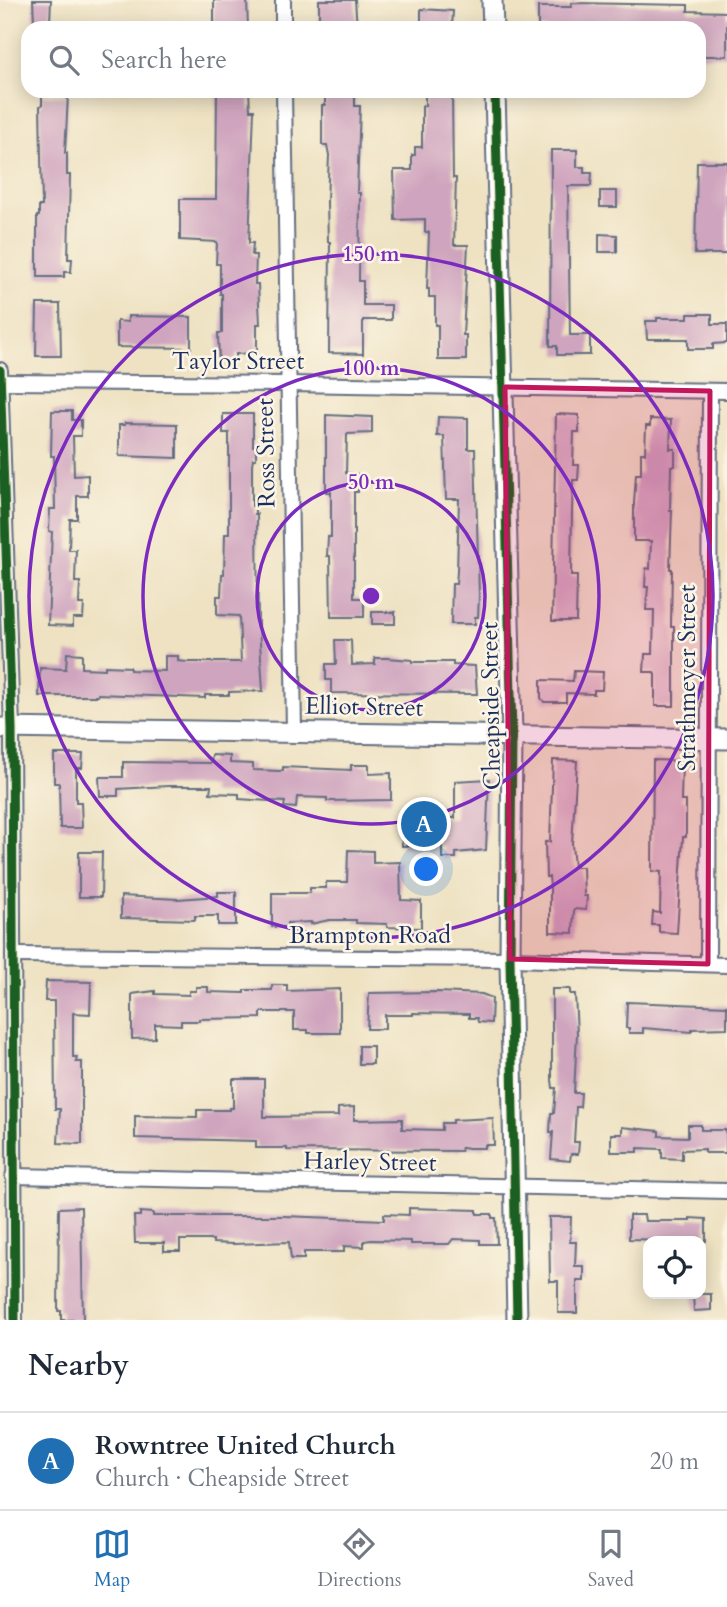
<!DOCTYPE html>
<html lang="en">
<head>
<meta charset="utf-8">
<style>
	body { margin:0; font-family:Cardo,serif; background:#f6f6f7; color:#1f2937 }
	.controls { position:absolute; right:21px; bottom:21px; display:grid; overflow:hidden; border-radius:14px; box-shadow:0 4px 18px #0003 }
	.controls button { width:63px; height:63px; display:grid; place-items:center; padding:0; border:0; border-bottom:2px solid #e0e1e3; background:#fff; color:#1f2937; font:35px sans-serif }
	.you { position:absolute; left:427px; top:870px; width:24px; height:24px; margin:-18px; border:5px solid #fff; border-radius:50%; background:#1a73e8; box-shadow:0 0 0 10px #1a73e833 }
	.badge { display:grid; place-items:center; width:46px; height:46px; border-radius:50%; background:#1f6fb2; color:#fff; font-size:23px; font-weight:700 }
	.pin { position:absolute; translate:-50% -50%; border:4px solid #fff; box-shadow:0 2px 7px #0006 }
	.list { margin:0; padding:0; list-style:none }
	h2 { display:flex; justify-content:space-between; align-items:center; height:91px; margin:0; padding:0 28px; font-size:30px }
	h2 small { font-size:23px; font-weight:400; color:#747a83 }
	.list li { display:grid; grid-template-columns:46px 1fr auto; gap:21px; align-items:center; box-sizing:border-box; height:98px; padding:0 28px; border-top:2px solid #e0e1e3 }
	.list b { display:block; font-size:26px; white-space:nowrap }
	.list p { margin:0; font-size:23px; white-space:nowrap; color:#747a83 }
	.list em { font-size:23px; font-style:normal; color:#747a83 }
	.icon { flex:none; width:38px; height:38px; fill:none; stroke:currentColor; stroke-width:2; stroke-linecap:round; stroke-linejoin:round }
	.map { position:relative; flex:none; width:727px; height:1320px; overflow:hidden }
	.search { position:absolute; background:#fff; box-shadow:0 4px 18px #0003; left:21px; right:21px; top:21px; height:77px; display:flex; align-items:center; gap:18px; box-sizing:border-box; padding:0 24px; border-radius:21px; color:#747a83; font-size:26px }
	.sheet { height:189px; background:#fff }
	nav { display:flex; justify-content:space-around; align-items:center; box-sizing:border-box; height:98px; border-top:2px solid #e0e1e3; background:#fff; font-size:19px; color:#747a83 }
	nav a { display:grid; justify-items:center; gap:4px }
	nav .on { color:#1f6fb2 }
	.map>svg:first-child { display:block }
	.building { fill:#cfa4be }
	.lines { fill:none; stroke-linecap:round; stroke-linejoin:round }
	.street-casing { stroke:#656e81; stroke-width:18 }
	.secondary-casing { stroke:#656e81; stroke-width:23 }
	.street { stroke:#fff; stroke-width:14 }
	.secondary { stroke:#fff; stroke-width:19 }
	.cycleway-casing { stroke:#fcf5e5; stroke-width:13 }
	.cycleway { stroke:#1b5e20; stroke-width:9 }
	.marked { fill:#c2185b; fill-opacity:0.2; stroke:#c2185b; stroke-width:5; stroke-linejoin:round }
	.ring { fill:none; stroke:#7b2cbf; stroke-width:3.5 }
	.labels { text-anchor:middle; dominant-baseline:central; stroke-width:5; stroke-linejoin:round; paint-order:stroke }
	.street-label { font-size:24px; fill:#1b2f5e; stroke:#fcf5e5 }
	.centre { fill:#7b2cbf; stroke:#fcf5e5; stroke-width:3.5 }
	.ring-label { font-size:21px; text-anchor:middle; font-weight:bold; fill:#7b2cbf; stroke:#fcf5e5; stroke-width:5; stroke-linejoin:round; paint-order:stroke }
</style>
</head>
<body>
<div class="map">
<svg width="727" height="1320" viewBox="0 0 727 1320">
	<rect width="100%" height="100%" fill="#fcf5e5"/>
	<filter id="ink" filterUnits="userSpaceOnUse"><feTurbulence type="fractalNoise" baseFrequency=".0143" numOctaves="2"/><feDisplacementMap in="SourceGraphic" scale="14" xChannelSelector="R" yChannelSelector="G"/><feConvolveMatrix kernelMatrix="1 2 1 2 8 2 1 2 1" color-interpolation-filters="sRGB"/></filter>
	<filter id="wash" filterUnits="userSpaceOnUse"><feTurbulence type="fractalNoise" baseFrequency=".00686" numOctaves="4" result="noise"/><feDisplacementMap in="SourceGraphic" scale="28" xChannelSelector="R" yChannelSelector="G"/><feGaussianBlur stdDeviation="1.57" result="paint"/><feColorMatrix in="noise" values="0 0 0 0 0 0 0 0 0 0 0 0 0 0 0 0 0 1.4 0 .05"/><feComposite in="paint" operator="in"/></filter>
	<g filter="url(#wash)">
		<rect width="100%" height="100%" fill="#eee2c2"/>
		<g id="blocks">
			<g class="building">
				<polygon points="33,0 51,0 50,22 34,22"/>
				<polygon points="214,0 247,0 248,28 214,28"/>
				<polygon points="319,0 355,0 357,28 319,28"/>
				<polygon points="571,3 688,5 688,11 727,12 727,56 699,56 699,28 538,28 538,7 571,7"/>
				<polygon points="421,9 453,11 452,28 421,28"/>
				<polygon points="217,91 249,91 250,110 254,110 249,243 253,243 252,255 256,255 255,284 258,284 260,324 257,324 257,353 236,354 236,360 219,360 218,333 222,333 222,294 220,294 220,264 216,264 217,242 180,240 180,199 216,199"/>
				<polygon points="325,91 355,91 355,106 360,106 357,193 360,193 359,281 363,281 363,305 391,305 391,320 363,320 363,354 329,353 330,242 328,242 327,202 329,155 327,145 322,145 322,105 325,105"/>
				<polygon points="425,91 452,91 453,178 456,178 454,245 468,245 463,335 466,335 466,360 438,360 438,325 435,325 435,297 429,297 429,289 427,289 429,232 425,232 425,219 395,220 394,170 412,170 412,155 415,155 415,147 422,147 422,106 425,106"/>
				<polygon points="42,96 68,96 65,153 67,153 67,175 70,175 68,259 72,259 71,272 64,272 64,277 38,277 38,269 37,269 37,216 39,216 39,206 42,206 40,106 42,105"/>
				<polygon points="551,150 577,150 577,167 584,167 584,173 592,173 591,186 568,186 570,335 590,335 590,355 557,355 557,346 550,346"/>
				<polygon points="697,162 727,162 727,254 695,254"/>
				<rect x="600" y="191" width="17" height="16"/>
				<polygon points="599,234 617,235 617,252 599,252"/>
				<polygon points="37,304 60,304 61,356 36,356"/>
				<polygon points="688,314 712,314 712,324 727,324 727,343 713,344 713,349 688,349 688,339 647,339 646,321 657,321 657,318 688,318"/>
				<polygon points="128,316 191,317 191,348 117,347 117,321 128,322"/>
				<polygon points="52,411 72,411 72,420 81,420 81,436 73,436 74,476 88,475 88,496 77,496 77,519 70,519 69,550 76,550 75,582 80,582 79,604 84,604 83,618 73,618 73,626 48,625 52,532 49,531 50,509 55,509 54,456 51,456"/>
				<polygon points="223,414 253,414 253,446 256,446 256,459 253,459 252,464 252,506 255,506 255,514 257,514 258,626 259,626 263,691 229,692 229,695 205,695 205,698 98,694 98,696 39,696 40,668 66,669 67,653 82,654 82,668 105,669 105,666 130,667 130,670 165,671 165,656 178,656 178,661 187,662 241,662 239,616 217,615 217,596 221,596 222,574 224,574 225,534 229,534 229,433 223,433"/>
				<polygon points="556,414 579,415 579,432 574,432 573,465 579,465 578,480 573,480 572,512 571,576 577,576 576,621 552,621"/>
				<polygon points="326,415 372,417 372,433 347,434 346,473 358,474 358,492 354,492 354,598 364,598 364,617 331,617 330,556 327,556 328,537 331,537 331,492 326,492"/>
				<polygon points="438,417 468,418 468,449 475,449 479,596 478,617 475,617 475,624 451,624 452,584 456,584 457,572 459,499 446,499 444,436 437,436"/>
				<polygon points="650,419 671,420 670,449 675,449 675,466 671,466 670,510 672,510 670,569 672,569 671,627 674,627 674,706 655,706 655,675 654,672 644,672 645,654 653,654 654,610 646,610 648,587 645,587 646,568 650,569 651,541 634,541 634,503 636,474 641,474 641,453 645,453 646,426 650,426"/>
				<polygon points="125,423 177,424 177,458 119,456 119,425 125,425"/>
				<rect x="372" y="612" width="23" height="12"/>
				<polygon points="335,640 351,640 352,665 375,664 375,658 387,658 412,660 412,662 453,662 453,665 475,666 477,694 331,693 331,680 326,680 326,664 336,664"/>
				<polygon points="574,671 603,672 602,690 594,690 594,694 566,693 566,702 544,702 541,698 541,680 573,681"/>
				<polygon points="54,754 83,754 82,768 76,768 76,802 81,802 82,828 60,828 59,783 54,783"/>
				<polygon points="212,755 230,756 230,763 253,764 253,770 280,771 283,770 283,767 351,770 351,765 369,765 369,774 391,773 391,800 327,801 327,798 297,797 296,808 284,807 285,802 239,799 239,794 210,793 211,786 168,786 118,789 118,796 100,796 99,777 123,777 123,762 211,763"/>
				<polygon points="553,760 577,761 572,844 574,867 583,867 584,896 587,896 586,910 574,909 573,933 550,932 550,886 549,877 546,877 545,842 550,842"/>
				<polygon points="653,760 682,761 681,801 686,801 686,837 683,837 677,933 659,932 659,925 652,925 653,912 660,913 661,872 652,871"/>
				<polygon points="489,779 486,850 456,853 456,858 442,858 442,845 402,846 401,818 455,818 455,781"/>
				<polygon points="348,850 373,851 373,863 400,862 401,900 421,901 421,928 387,927 387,924 356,923 356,920 329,920 311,924 311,922 287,923 287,927 272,927 272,893 310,893 310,888 326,888 326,882 347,882"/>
				<polygon points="79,852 102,852 101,897 79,897"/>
				<polygon points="218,892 236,892 236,925 218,925 218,916 195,916 195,920 121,918 121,896 178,899 218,896"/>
				<polygon points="46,981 91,982 90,1014 73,1013 73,1057 77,1057 76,1062 82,1062 82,1144 58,1143 60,1109 55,1109 54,1001 45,1001"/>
				<polygon points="272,985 287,985 287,991 340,989 340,1033 308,1033 308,1030 294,1030 294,1012 261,1012 261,1018 199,1019 199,1021 181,1021 181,1025 155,1024 155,1038 132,1039 132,994 155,991 155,994 189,995 189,991 196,991 196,987 208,987 208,992 244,993 244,990 272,990"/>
				<polygon points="552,989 570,989 570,994 575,994 577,1034 574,1093 581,1093 580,1107 576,1107 574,1142 579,1142 578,1154 571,1154 570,1161 551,1159 553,1132 550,1132 551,1113 554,1113 556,1088 553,1088 552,1080"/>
				<polygon points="438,992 482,994 492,998 491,1023 478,1022 477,1018 469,1018 469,1014 413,1013 413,1015 385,1015 385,1029 367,1029 369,993"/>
				<polygon points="627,1002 727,1006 727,1028 692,1029 692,1032 643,1028 643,1033 629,1033 629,1028 626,1028"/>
				<rect x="359" y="1046" width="14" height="18"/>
				<polygon points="233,1079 264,1079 264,1117 338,1116 338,1108 354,1107 354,1120 402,1119 402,1129 442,1130 442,1123 453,1123 453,1120 493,1118 494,1145 485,1145 485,1148 461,1148 461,1151 287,1150 287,1148 256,1148 256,1141 135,1138 135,1116 197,1117 197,1110 229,1110 229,1108 233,1108"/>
				<polygon points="688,1125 701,1125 701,1130 726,1130 726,1153 705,1153 705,1149 682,1150 682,1159 662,1158 662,1149 638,1148 638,1152 611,1152 611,1134 622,1134 622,1127 659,1131 659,1136 688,1137"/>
				<polygon points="81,1207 83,1320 61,1320 61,1311 58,1311 59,1208"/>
				<polygon points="409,1208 477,1210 477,1214 492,1214 492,1218 496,1218 497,1244 480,1244 480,1240 453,1239 449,1244 411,1244 411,1241 371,1240 364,1241 364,1247 344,1246 344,1252 304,1252 304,1259 291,1259 289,1242 233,1244 213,1243 213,1240 180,1240 180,1251 164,1251 164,1243 135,1243 134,1216 140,1216 140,1212 153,1213 153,1216 284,1216 384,1220 384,1214 409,1215"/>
				<polygon points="629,1215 644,1215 645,1221 690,1221 690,1218 706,1219 706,1241 629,1239"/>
				<polygon points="549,1217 571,1217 570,1242 576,1242 575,1266 584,1266 584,1281 577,1281 577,1313 558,1313 558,1281 550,1281"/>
				<polygon points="693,1294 711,1294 711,1310 694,1311"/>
			</g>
		</g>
	</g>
	<g filter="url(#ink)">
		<use href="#blocks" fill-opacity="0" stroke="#656e81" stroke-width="2"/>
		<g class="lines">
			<g class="street-casing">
				<g id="street">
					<polyline points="283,0 283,28"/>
					<polyline points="284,91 294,731"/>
					<polyline points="0,370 12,728 15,1320"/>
					<polyline points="0,382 288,384 727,391"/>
					<polyline points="13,955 510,959 727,965"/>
					<polyline points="708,964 710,391"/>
					<polyline points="13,1176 727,1191"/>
				</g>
			</g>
			<g class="secondary-casing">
				<g id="secondary">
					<polyline points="492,0 493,28"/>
					<polyline points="495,91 512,734 510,959 517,1320"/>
					<polyline points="0,728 727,739"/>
				</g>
			</g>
			<use href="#street" class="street"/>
			<use href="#secondary" class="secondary"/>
			<g class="cycleway-casing">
				<g id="cycleway">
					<polyline points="495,91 512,734 510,959 517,1320"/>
					<polyline points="0,370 12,728 15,1320"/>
				</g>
			</g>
			<use href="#cycleway" class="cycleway"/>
		</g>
	</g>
	<path class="marked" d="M505,387l205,4 -2,573 -198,-5z"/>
	<g class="ring">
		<circle cx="371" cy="596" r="114"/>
		<circle cx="371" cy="596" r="228"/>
		<circle cx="371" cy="596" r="342"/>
	</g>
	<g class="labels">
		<g class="street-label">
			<text x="238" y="361">Taylor Street</text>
			<text transform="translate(266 453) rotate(-91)">Ross Street</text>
			<text transform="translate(687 678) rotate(-90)">Strathmeyer Street</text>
			<text transform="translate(491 706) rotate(-91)">Cheapside Street</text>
			<text transform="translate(364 707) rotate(1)">Elliot Street</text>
			<text x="370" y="935">Brampton Road</text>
			<text transform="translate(370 1162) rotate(1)">Harley Street</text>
		</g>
	</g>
	<circle cx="371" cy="596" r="10" class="centre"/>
	<g class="ring-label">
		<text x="371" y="261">150 m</text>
		<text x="371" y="375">100 m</text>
		<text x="371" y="489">50 m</text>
	</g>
</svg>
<div class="controls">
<button><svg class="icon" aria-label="locate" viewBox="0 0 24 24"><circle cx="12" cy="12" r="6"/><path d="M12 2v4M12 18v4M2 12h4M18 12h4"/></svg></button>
</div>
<div class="you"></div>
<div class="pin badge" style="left:424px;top:824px">A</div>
<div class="search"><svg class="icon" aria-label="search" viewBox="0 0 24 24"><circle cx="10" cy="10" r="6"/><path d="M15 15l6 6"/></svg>Search here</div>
</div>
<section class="sheet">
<h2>Nearby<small></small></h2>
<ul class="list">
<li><span class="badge">A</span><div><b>Rowntree United Church</b><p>Church · Cheapside Street</p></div><em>20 m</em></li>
</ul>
</section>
<nav>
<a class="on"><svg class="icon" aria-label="map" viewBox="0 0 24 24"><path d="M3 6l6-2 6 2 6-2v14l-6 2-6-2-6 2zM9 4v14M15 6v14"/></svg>Map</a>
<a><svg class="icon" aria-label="directions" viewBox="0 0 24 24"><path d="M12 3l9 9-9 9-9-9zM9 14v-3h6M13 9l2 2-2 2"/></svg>Directions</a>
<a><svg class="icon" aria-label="saved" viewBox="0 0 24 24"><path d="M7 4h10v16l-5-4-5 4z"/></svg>Saved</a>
</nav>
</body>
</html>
